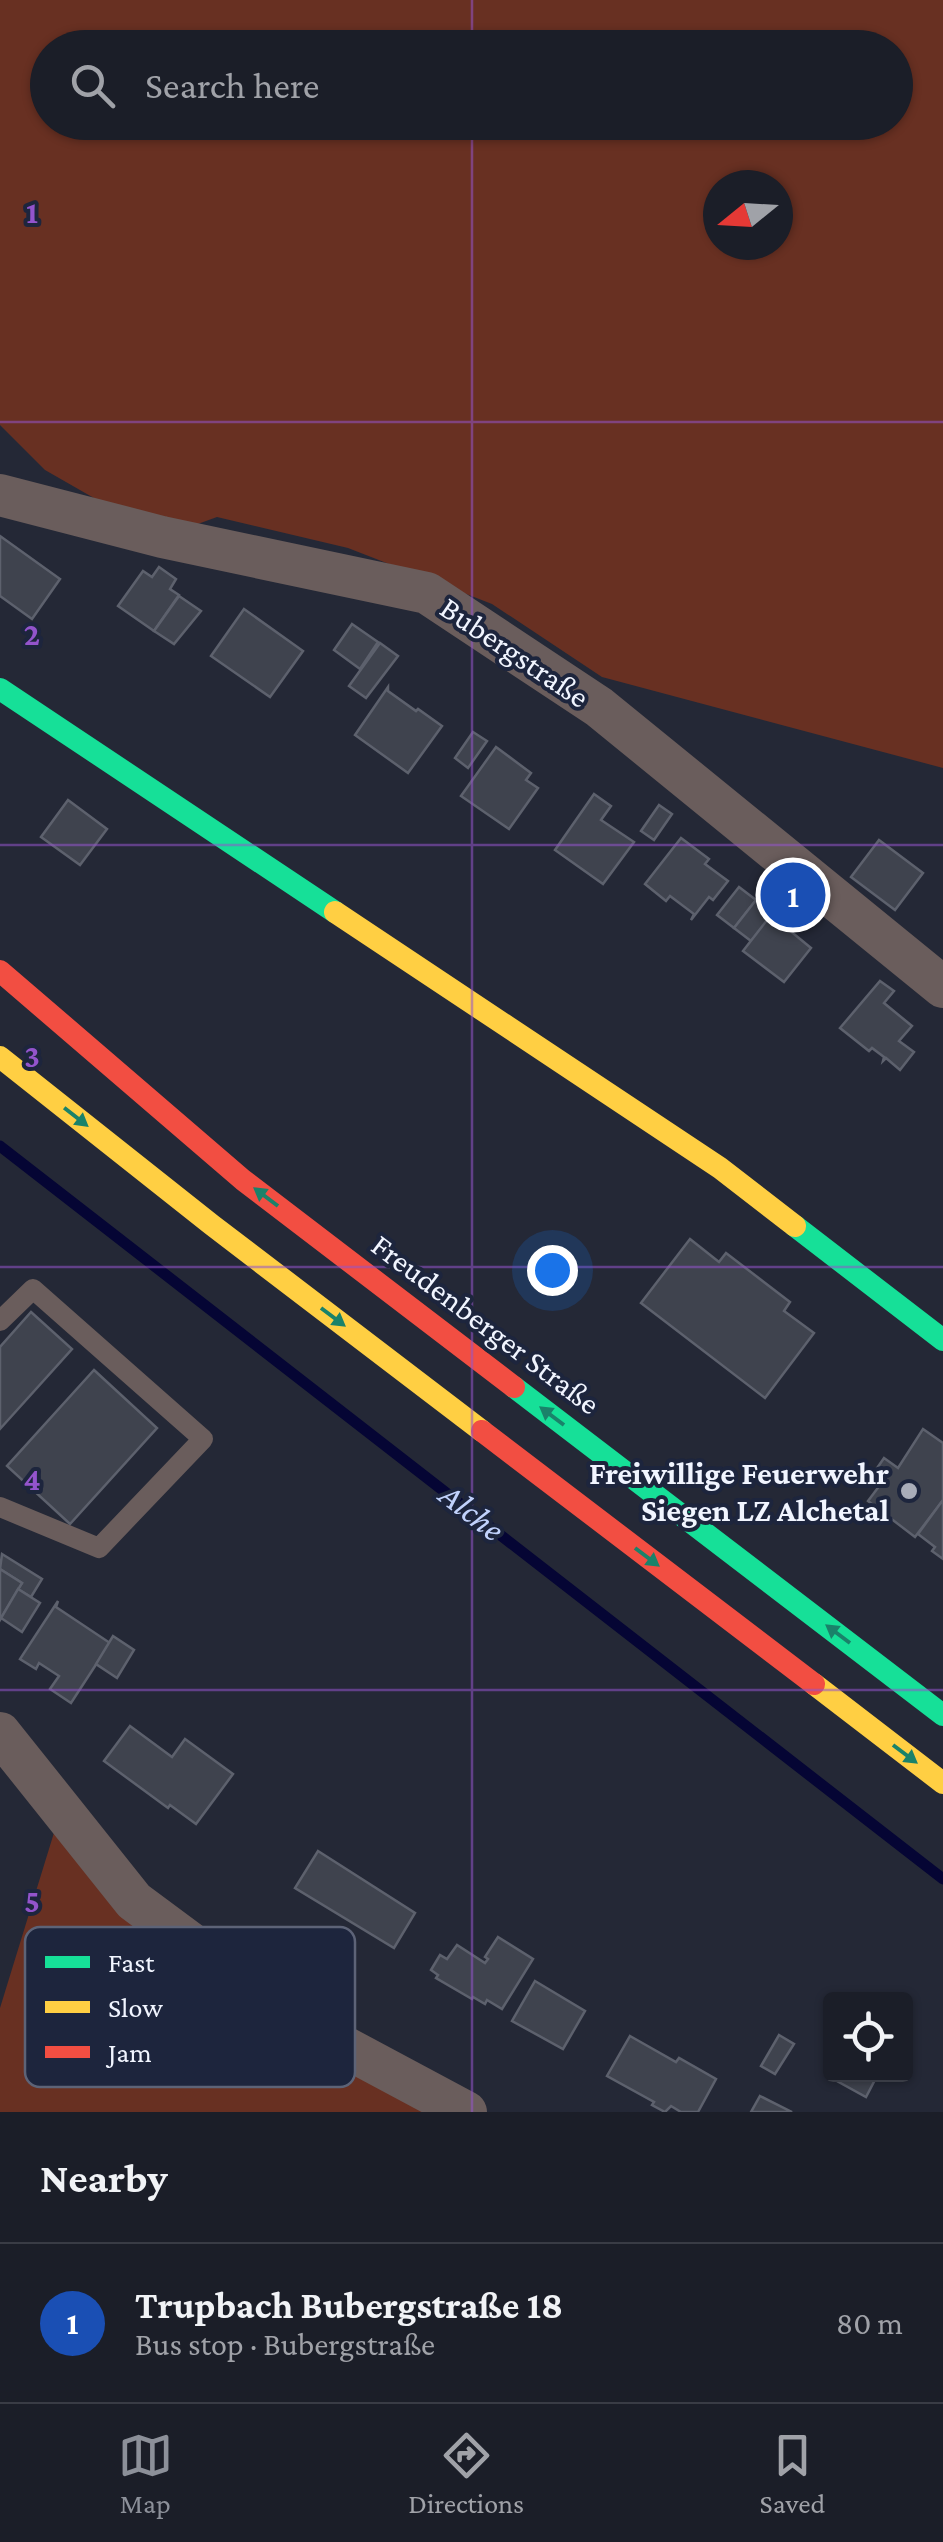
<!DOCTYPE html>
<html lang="en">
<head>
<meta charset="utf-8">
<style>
	body { margin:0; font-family:"Crimson Pro",serif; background:#282b34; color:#f1f3f6 }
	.controls { position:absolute; right:30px; bottom:30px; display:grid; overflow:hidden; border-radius:10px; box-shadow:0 2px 8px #0004 }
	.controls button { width:90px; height:90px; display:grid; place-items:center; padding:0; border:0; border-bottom:2px solid #393c45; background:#1b1e28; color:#f1f3f6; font:50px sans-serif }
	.compass { position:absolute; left:703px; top:170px; width:90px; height:90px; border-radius:50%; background:#1b1e28; box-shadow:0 2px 8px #0004; rotate:252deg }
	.you { position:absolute; left:552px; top:1270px; width:35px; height:35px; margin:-25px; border:8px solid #fff; border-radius:50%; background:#1a73e8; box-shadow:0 0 0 15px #1a73e833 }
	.badge { display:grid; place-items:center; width:65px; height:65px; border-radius:50%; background:#8c9099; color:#fff; font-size:32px; font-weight:700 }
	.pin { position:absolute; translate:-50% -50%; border:5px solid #fff; box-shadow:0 2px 10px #0006 }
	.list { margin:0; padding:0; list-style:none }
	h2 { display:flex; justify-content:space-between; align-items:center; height:130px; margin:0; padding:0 40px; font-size:42px }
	h2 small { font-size:32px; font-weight:400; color:#a0a2a8 }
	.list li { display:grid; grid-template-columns:65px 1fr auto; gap:30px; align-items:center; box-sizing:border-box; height:160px; padding:0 40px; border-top:2px solid #393c45 }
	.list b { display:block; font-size:38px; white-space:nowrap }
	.list p { margin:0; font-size:32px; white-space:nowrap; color:#a0a2a8 }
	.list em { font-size:32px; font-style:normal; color:#a0a2a8 }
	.icon { flex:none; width:55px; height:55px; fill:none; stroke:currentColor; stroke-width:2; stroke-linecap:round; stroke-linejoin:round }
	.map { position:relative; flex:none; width:943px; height:2112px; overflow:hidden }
	.search { position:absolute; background:#1b1e28; box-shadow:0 2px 8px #0004; left:30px; right:30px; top:30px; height:110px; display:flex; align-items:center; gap:25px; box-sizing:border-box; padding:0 35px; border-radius:55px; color:#a0a2a8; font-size:38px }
	.sheet { height:290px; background:#1b1e28 }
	nav { display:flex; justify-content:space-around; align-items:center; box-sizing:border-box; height:140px; border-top:2px solid #393c45; background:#1b1e28; font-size:28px; color:#a0a2a8 }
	nav a { display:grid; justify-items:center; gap:5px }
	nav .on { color:#8c9099 }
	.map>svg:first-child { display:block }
	.green { fill:#683022; fill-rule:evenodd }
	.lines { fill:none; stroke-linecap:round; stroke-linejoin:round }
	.stream { stroke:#050534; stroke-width:11 }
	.building { fill:#3f434e; stroke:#5d616d; stroke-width:2.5 }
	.lane { stroke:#6a5d5c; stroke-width:20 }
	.street { stroke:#6a5d5c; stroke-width:42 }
	.fast { stroke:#16e098; stroke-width:22 }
	.slow { stroke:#ffcf43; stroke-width:22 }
	.jam { stroke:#f24e42; stroke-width:22 }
	.oneway { fill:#1a826a }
	.grid { fill:none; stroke:#9354cc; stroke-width:2.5; stroke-opacity:0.55 }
	.poi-dot { fill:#a9adb9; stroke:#1d253d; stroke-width:4 }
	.labels { text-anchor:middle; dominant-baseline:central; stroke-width:8; stroke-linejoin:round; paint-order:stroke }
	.street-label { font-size:32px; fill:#f1f5ff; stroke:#1d253d }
	.poi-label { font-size:32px; font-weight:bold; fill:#f1f5ff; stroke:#1d253d; text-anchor:end }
	.water-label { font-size:35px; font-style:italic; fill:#c1d2fc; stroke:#1d253d }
	.key { fill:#1d253d; stroke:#5d6377; stroke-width:2.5 }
	.key-label { font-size:28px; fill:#f1f5ff }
	.grid-label { font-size:32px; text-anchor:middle; font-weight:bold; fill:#9354cc; stroke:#1d253d; stroke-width:8; stroke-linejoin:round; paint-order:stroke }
</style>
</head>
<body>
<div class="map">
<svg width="943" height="2112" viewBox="0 0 943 2112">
	<rect width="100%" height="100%" fill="#242836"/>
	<g class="green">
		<path d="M0,0h943v768l-341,-91 -110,-73 -144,-56 -131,-31 -55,20 -117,-67 -45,-45zM48,48h848v74h-848zM718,185h60v60h-60z"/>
		<polygon points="61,1810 134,1901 466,2112 0,2112 0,2008"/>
	</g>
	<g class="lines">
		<polyline class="stream" points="0,1146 943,1879"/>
	</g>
	<g class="building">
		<polygon points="0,536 60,579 32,619 0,596"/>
		<polygon points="159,567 176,579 170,589 179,595 154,631 118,606 143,571 152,577"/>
		<polygon points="179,596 201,611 174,644 154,631"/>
		<polygon points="244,609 303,651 270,697 211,656"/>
		<polygon points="352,624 378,642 360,669 334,650"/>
		<polygon points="380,643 398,656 366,698 349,686"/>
		<polygon points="388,687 388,691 416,711 418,709 442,726 408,773 355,735"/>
		<polygon points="473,732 487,741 468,768 455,758"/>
		<polygon points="496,747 531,773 526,780 538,788 509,829 461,796"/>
		<polygon points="594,794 611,806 601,820 634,842 603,884 555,850"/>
		<polygon points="68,800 107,829 80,865 41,837"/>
		<polygon points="659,805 672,814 654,840 641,831"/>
		<polygon points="681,838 709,859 705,864 728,881 713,900 709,897 691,920 694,914 670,896 666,901 645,884"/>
		<polygon points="879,840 923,873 895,910 851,877"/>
		<polygon points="739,887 756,900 734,928 717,915"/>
		<polygon points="756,900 774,914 751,941 734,928"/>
		<polygon points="771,915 811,948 784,982 743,951"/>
		<polygon points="880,981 894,991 884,1003 912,1026 899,1041 914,1052 900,1070 886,1058 883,1061 884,1057 872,1048 869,1051 840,1028"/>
		<polygon points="690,1239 719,1262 726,1253 790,1302 784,1311 814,1333 765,1398 641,1303"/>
		<polygon points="31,1312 72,1349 0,1429 0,1347"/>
		<polygon points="94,1370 157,1428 70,1524 7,1466"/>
		<polygon points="923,1429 943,1443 943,1500 915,1537 868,1501 883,1481 873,1474 884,1458 898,1468"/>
		<polygon points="943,1500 943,1559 932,1551 935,1547 918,1534"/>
		<polygon points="2,1554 42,1579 31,1597 18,1589 22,1583 0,1569"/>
		<polygon points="0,1569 22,1583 0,1620"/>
		<polygon points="18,1589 40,1603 22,1632 1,1618"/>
		<polygon points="58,1601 56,1607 110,1643 71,1703 50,1689 59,1676 39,1663 36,1669 20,1659"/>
		<polygon points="113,1636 134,1650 117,1678 96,1664"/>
		<polygon points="130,1726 172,1757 185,1739 233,1774 196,1824 170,1805 168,1808 104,1761"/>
		<polygon points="318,1851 415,1913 394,1948 295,1888"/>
		<polygon points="498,1937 533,1959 502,2009 487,2000 485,2004 473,1997 472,1999 436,1978 438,1975 431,1970 440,1955 447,1959 457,1945 485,1963 488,1959 485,1957"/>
		<polygon points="535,1981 585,2011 563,2049 512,2021"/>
		<polygon points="779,2035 794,2044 775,2074 761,2066"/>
		<polygon points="630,2036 676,2062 679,2058 716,2079 698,2112 681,2112 671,2106 665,2112 652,2105 654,2102 607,2076"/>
		<polygon points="830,2067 830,2074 878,2074 866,2097 826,2075"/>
		<polygon points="760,2096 792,2112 751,2112"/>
	</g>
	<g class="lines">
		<polyline class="lane" points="0,1321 33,1289 203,1439 99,1548 0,1507"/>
		<g class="street">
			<polyline points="0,495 162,537 427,593 599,707 943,987"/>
			<polyline points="0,1733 134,1901 294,2020 466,2112"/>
		</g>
		<g class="fast">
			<polyline points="0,689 335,912"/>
			<polyline points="795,1226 943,1340"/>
			<polyline points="514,1387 943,1715"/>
		</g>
		<g class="slow">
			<polyline points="335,912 720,1168 795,1226"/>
			<polyline points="0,1057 212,1225 482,1431"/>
			<polyline points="814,1684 943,1783"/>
		</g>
		<g class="jam">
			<polyline points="0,971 243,1180 514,1387"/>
			<polyline points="482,1431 814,1684"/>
		</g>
	</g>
	<defs><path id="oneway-solid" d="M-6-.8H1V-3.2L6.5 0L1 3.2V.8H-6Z" transform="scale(2.5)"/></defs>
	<g class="oneway">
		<use href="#oneway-solid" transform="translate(76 1117) rotate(38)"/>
		<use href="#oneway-solid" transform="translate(266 1197) rotate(-143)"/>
		<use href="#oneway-solid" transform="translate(333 1317) rotate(37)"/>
		<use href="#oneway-solid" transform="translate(552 1416) rotate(-143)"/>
		<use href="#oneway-solid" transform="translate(647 1557) rotate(37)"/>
		<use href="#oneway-solid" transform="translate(838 1634) rotate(-143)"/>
		<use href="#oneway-solid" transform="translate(905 1754) rotate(37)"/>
	</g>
	<path class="grid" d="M472,0v48M472,122v1990M0,422h943M0,845h943M0,1267h943M0,1690h943"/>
	<circle class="poi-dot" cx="909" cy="1491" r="10"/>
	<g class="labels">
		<g class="street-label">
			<text transform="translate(515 652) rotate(34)">Bubergstraße</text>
			<text transform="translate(486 1324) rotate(37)">Freudenberger Straße</text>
		</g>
		<g class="poi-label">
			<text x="889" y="1473">Freiwillige Feuerwehr<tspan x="889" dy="37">Siegen LZ Alchetal</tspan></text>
		</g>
		<g class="water-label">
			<text transform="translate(472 1512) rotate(38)">Alche</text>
		</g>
	</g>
	<rect x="25" y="1927" width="330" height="160" rx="15" class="key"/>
	<rect x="45" y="1956" width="45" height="12" fill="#16e098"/>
	<rect x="45" y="2001" width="45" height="12" fill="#ffcf43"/>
	<rect x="45" y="2046" width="45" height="12" fill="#f24e42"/>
	<g class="key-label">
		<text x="108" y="1972">Fast</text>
		<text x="108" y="2017">Slow</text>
		<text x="108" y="2062">Jam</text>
	</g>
	<g class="grid-label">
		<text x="32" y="223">1</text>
		<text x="32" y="645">2</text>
		<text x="32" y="1067">3</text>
		<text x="32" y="1490">4</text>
		<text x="32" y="1912">5</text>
	</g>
</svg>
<div class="controls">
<button><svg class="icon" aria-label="locate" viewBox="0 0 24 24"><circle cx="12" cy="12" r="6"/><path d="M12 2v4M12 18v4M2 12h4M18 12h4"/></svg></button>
</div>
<svg class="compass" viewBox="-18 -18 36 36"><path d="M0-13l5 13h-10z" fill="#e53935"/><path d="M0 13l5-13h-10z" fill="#a0a2a8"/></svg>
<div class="you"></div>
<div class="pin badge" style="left:793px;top:895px;background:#1a4fb4">1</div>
<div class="search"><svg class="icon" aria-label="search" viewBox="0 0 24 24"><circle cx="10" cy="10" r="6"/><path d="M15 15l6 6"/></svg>Search here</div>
</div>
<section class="sheet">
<h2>Nearby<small></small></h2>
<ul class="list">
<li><span class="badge" style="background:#1a4fb4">1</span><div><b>Trupbach Bubergstraße 18</b><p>Bus stop · Bubergstraße</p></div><em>80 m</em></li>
</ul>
</section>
<nav>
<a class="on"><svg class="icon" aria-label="map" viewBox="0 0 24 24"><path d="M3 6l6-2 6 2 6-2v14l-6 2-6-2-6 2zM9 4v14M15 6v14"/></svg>Map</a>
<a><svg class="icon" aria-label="directions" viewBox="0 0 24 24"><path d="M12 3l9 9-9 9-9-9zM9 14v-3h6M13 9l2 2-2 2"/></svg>Directions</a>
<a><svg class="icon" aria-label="saved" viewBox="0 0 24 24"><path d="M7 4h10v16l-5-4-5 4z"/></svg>Saved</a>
</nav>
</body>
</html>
